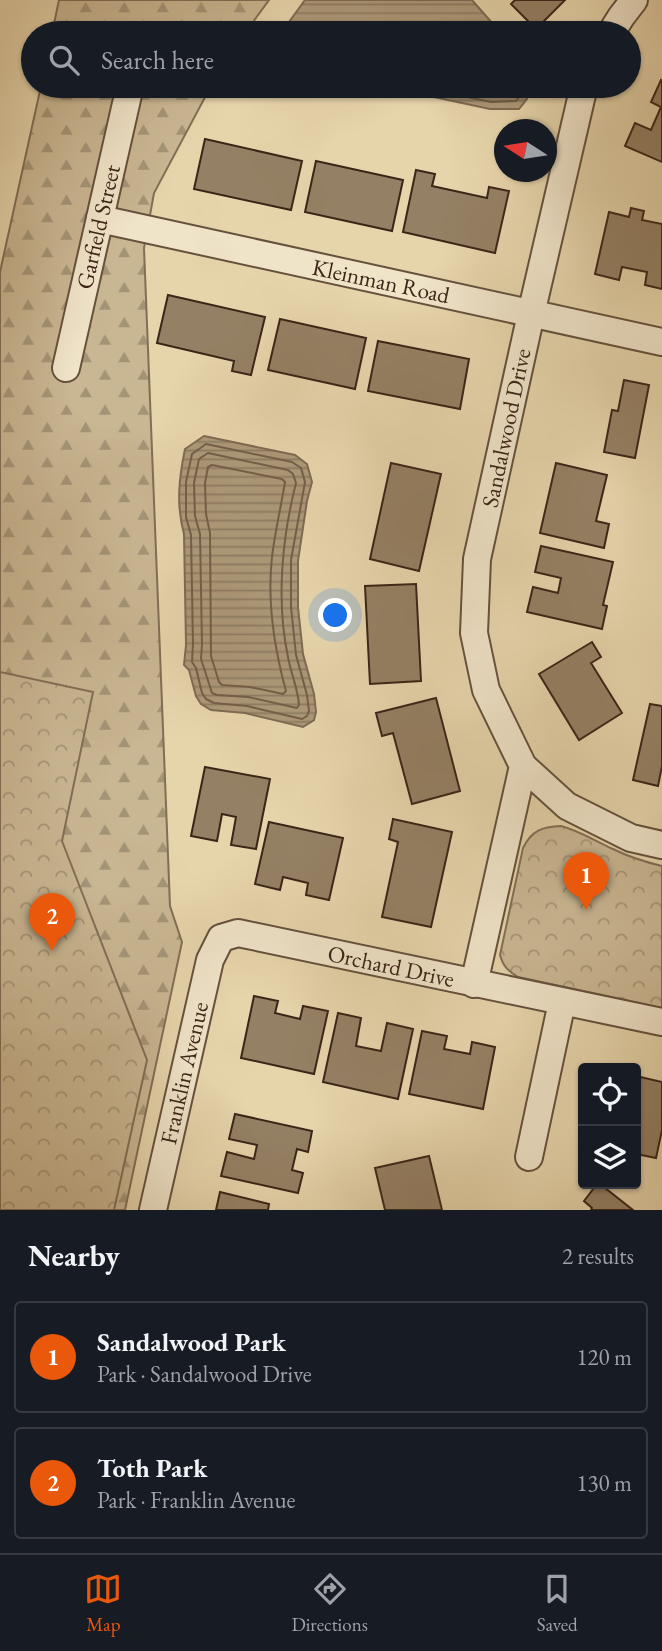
<!DOCTYPE html>
<html lang="en">
<head>
<meta charset="utf-8">
<style>
	body { margin:0; font-family:"EB Garamond",serif; background:#20242c; color:#f1f3f6 }
	.controls { position:absolute; right:21px; bottom:21px; display:grid; overflow:hidden; border-radius:7px; box-shadow:0 2px 5px #0004 }
	.controls button { width:63px; height:63px; display:grid; place-items:center; padding:0; border:0; border-bottom:2px solid #363941; background:#171b24; color:#f1f3f6; font:35px sans-serif }
	.compass { position:absolute; left:494px; top:119px; width:63px; height:63px; border-radius:50%; background:#171b24; box-shadow:0 2px 5px #0004; rotate:282deg }
	.you { position:absolute; left:336px; top:616px; width:24px; height:24px; margin:-18px; border:5px solid #fff; border-radius:50%; background:#1a73e8; box-shadow:0 0 0 10px #1a73e833 }
	.badge { display:grid; place-items:center; width:46px; height:46px; border-radius:50%; background:#ea580c; color:#fff; font-size:23px; font-weight:700 }
	.pin { position:absolute; translate:-50% -58px; filter:drop-shadow(0 2px 4px #0008) }
	.pin::after { content:''; position:absolute; top:37px; width:24px; height:21px; background:inherit; clip-path:polygon(0 0,100% 0,50% 100%) }
	.list { margin:0; padding:0; list-style:none }
	h2 { display:flex; justify-content:space-between; align-items:center; height:91px; margin:0; padding:0 28px; font-size:30px }
	h2 small { font-size:23px; font-weight:400; color:#9ea1a6 }
	.list li { display:grid; grid-template-columns:46px 1fr auto; gap:21px; align-items:center; box-sizing:border-box; height:112px; margin:0 14px 14px; padding:0 14px; border:2px solid #363941; border-radius:7px }
	.list b { display:block; font-size:26px; white-space:nowrap }
	.list p { margin:0; font-size:23px; white-space:nowrap; color:#9ea1a6 }
	.list em { font-size:23px; font-style:normal; color:#9ea1a6 }
	.icon { flex:none; width:38px; height:38px; fill:none; stroke:currentColor; stroke-width:2; stroke-linecap:round; stroke-linejoin:round }
	.map { position:relative; flex:none; width:662px; height:1210px; overflow:hidden }
	.search { position:absolute; background:#171b24; box-shadow:0 2px 5px #0004; left:21px; right:21px; top:21px; height:77px; display:flex; align-items:center; gap:18px; box-sizing:border-box; padding:0 24px; border-radius:38px; color:#9ea1a6; font-size:26px }
	.sheet { height:343px; background:#171b24 }
	nav { display:flex; justify-content:space-around; align-items:center; box-sizing:border-box; height:98px; border-top:2px solid #363941; background:#171b24; font-size:19px; color:#9ea1a6 }
	nav a { display:grid; justify-items:center; gap:4px }
	nav .on { color:#ea580c }
	.map>svg:first-child { display:block }
	.forest { fill:url(#forest-firs); stroke:#826e55; stroke-width:2 }
	.park { fill:url(#park-crowns); stroke:#826e55; stroke-width:2 }
	.water { fill:url(#water-rules); stroke:#7f6a52; stroke-width:2 }
	.lines { fill:none; stroke-linecap:round; stroke-linejoin:round }
	.shore { stroke:#745e48; stroke-width:2 }
	.building { fill:#948064; stroke:#3b2518; stroke-width:2 }
	.minor-casing { stroke:#66513d; stroke-width:30 }
	.minor { stroke:#efe3c8; stroke-width:26 }
	.labels { text-anchor:middle; dominant-baseline:central; stroke-width:7; stroke-linejoin:round; paint-order:stroke }
	.street-label { font-size:23px; fill:#3b2518; stroke:#efe3c8 }
</style>
</head>
<body>
<div class="map">
<svg width="662" height="1210" viewBox="0 0 662 1210">
	<defs>
		<pattern id="forest-firs" width="22" height="20" patternUnits="userSpaceOnUse" patternTransform="scale(1.75)"><rect width="22" height="20" fill="#c9b692"/><path d="M5 1l3.5 6h-7zM16 11l3.5 6h-7z" fill="#a49476"/></pattern>
		<pattern id="park-crowns" width="20" height="18" patternUnits="userSpaceOnUse" patternTransform="scale(1.75)"><rect width="20" height="18" fill="#c9b692"/><path d="M2 6a3 3 0 1 1 6 0M12 15a3 3 0 1 1 6 0" fill="none" stroke="#a49476"/></pattern>
		<pattern id="water-rules" width="6" height="5" patternUnits="userSpaceOnUse" patternTransform="scale(1.75)"><rect width="6" height="5" fill="#ac9879"/><path d="M0 2.5h6" fill="none" stroke="#8d7c62"/></pattern>
	</defs>
	<rect width="100%" height="100%" fill="#e6d4ab"/>
	<filter id="stains"><feTurbulence type="fractalNoise" baseFrequency=".00286" numOctaves="4"/><feColorMatrix values="0 0 0 0 .2 0 0 0 0 .09 0 0 0 0 .02 0 0 0 .5 -.17"/></filter>
	<radialGradient id="worn" r=".72"><stop offset=".6" stop-color="#630" stop-opacity="0"/><stop offset="1" stop-color="#630" stop-opacity=".3"/></radialGradient>
	<g class="forest">
		<polygon points="59,0 269,0 245,33 52,33"/>
		<polygon points="41,86 211,86 154,193 144,248 170,906 182,942 125,1210 0,1210 0,272"/>
	</g>
	<g class="park">
		<polygon points="0,672 93,692 62,841 147,1060 114,1210 0,1210"/>
		<path d="M561,826c19,5 34,15 52,23 16,8 32,13 49,17v142l-144,-31c-10,-6 -15,-11 -18,-22l23,-107c9,-18 19,-21 38,-22z"/>
	</g>
	<g class="water">
		<polygon points="305,0 472,0 501,33 281,33"/>
		<polygon points="382,86 524,86 527,99 519,109 490,109"/>
		<path d="M204,436l91,19 12,9 5,18 -5,19 -9,60v46l5,47 11,40 2,18 -2,8 -11,7 -58,-14 -34,-3 -10,-6 -5,-8 -7,-26 -5,-5 2,-20 -2,-111c-8,-29 -5,-56 1,-85z"/>
	</g>
	<g class="lines">
		<g class="shore">
			<polyline points="415,86 491,102 516,101 519,97 517,86"/>
			<polygon points="206,444 292,462 301,468 305,482 291,560 291,607 296,655 307,695 309,711 307,716 302,719 247,706 214,703 206,699 202,693 196,668 192,662 193,644 191,535 186,517 186,482 192,454"/>
			<path d="M208,453l80,17 5,4 3,9c-14,55 -20,118 -8,174 3,17 10,32 11,48l-2,3 -49,-11 -31,-2 -5,-2 -11,-34 1,-15 -2,-110 -5,-18 -1,-33 5,-24z"/>
			<path d="M212,465l70,14 3,3c-4,25 -10,49 -13,75 -5,44 2,90 14,134l-3,3 -33,-7 -28,-2 -3,-3 -8,-26 -1,-123 -4,-19 -1,-31 3,-16z"/>
		</g>
	</g>
	<g class="building">
		<polygon points="515,0 565,0 536,29 511,4"/>
		<polygon points="661,80 662,81 662,162 625,146 635,123 651,130 661,107 651,102"/>
		<polygon points="205,139 302,161 291,210 194,189"/>
		<polygon points="316,161 403,180 392,231 305,212"/>
		<polygon points="416,170 435,174 432,186 487,198 489,187 509,191 495,253 403,232"/>
		<polygon points="631,208 644,211 642,220 662,224 662,289 645,285 647,272 622,267 619,280 595,274 609,212 629,217"/>
		<polygon points="168,295 265,317 251,375 232,371 234,361 157,343"/>
		<polygon points="280,319 366,338 355,389 268,370"/>
		<polygon points="378,341 469,359 460,409 368,391"/>
		<polygon points="624,380 649,385 635,458 604,452 612,410 618,411"/>
		<polygon points="391,463 441,474 419,571 370,559"/>
		<polygon points="556,463 607,475 596,521 609,524 604,548 540,533"/>
		<polygon points="541,546 613,562 603,605 607,606 602,629 527,612 533,587 558,593 561,578 535,572"/>
		<polygon points="416,584 421,681 370,684 365,586"/>
		<polygon points="592,642 601,657 591,663 622,713 579,740 539,674"/>
		<polygon points="436,698 460,791 412,804 393,733 382,736 376,713"/>
		<polygon points="650,704 662,706 662,766 658,786 633,780"/>
		<polygon points="205,767 270,779 256,849 231,845 236,817 222,814 217,841 191,836"/>
		<polygon points="393,819 452,832 431,927 382,917 398,842 389,839"/>
		<polygon points="269,822 343,838 329,900 306,895 308,883 283,877 280,890 255,884"/>
		<polygon points="254,996 278,1001 275,1013 300,1019 303,1006 328,1011 314,1074 241,1058"/>
		<polygon points="338,1013 361,1018 356,1046 381,1051 387,1023 413,1029 398,1099 323,1082"/>
		<polygon points="422,1031 447,1036 444,1049 470,1054 472,1042 495,1047 483,1109 409,1094"/>
		<polygon points="636,1076 662,1082 662,1130 656,1158 636,1154"/>
		<polygon points="235,1114 312,1131 308,1152 297,1149 292,1170 303,1173 298,1193 221,1176 227,1152 254,1159 257,1145 229,1139"/>
		<polygon points="429,1156 442,1210 385,1210 375,1168"/>
		<polygon points="597,1184 600,1184 633,1210 591,1210 592,1208 584,1201"/>
		<polygon points="220,1192 269,1204 268,1210 216,1210"/>
	</g>
	<g class="lines">
		<g class="minor-casing">
			<g id="minor">
				<polyline points="611,33 621,17 634,0"/>
				<polyline points="100,219 662,342"/>
				<polyline points="66,368 130,86"/>
				<polyline points="523,766 567,806 631,838 662,845"/>
				<polyline points="474,984 523,766 486,690 474,633 477,559 531,314 584,86"/>
				<polyline points="529,1157 562,1002"/>
				<polyline points="153,1210 210,960 221,938 238,933 662,1022"/>
			</g>
		</g>
		<use href="#minor" class="minor"/>
	</g>
	<g class="labels">
		<g class="street-label">
			<text transform="translate(98 227) rotate(-77)">Garfield Street</text>
			<text transform="translate(381 281) rotate(12)">Kleinman Road</text>
			<text transform="translate(506 428) rotate(-78)">Sandalwood Drive</text>
			<text transform="translate(391 966) rotate(12)">Orchard Drive</text>
			<text transform="translate(184 1073) rotate(-77)">Franklin Avenue</text>
		</g>
	</g>
	<rect width="100%" height="100%" filter="url(#stains)"/>
	<rect width="100%" height="100%" fill="url(#worn)"/>
</svg>
<div class="controls">
<button><svg class="icon" aria-label="locate" viewBox="0 0 24 24"><circle cx="12" cy="12" r="6"/><path d="M12 2v4M12 18v4M2 12h4M18 12h4"/></svg></button>
<button><svg class="icon" aria-label="layers" viewBox="0 0 24 24"><path d="M12 4l9 5-9 5-9-5zM3 14l9 5 9-5"/></svg></button>
</div>
<svg class="compass" viewBox="-18 -18 36 36"><path d="M0-13l5 13h-10z" fill="#e53935"/><path d="M0 13l5-13h-10z" fill="#9ea1a6"/></svg>
<div class="you"></div>
<div class="pin badge" style="left:586px;top:910px">1</div>
<div class="pin badge" style="left:52px;top:951px">2</div>
<div class="search"><svg class="icon" aria-label="search" viewBox="0 0 24 24"><circle cx="10" cy="10" r="6"/><path d="M15 15l6 6"/></svg>Search here</div>
</div>
<section class="sheet">
<h2>Nearby<small>2 results</small></h2>
<ul class="list">
<li><span class="badge">1</span><div><b>Sandalwood Park</b><p>Park · Sandalwood Drive</p></div><em>120 m</em></li>
<li><span class="badge">2</span><div><b>Toth Park</b><p>Park · Franklin Avenue</p></div><em>130 m</em></li>
</ul>
</section>
<nav>
<a class="on"><svg class="icon" aria-label="map" viewBox="0 0 24 24"><path d="M3 6l6-2 6 2 6-2v14l-6 2-6-2-6 2zM9 4v14M15 6v14"/></svg>Map</a>
<a><svg class="icon" aria-label="directions" viewBox="0 0 24 24"><path d="M12 3l9 9-9 9-9-9zM9 14v-3h6M13 9l2 2-2 2"/></svg>Directions</a>
<a><svg class="icon" aria-label="saved" viewBox="0 0 24 24"><path d="M7 4h10v16l-5-4-5 4z"/></svg>Saved</a>
</nav>
</body>
</html>
